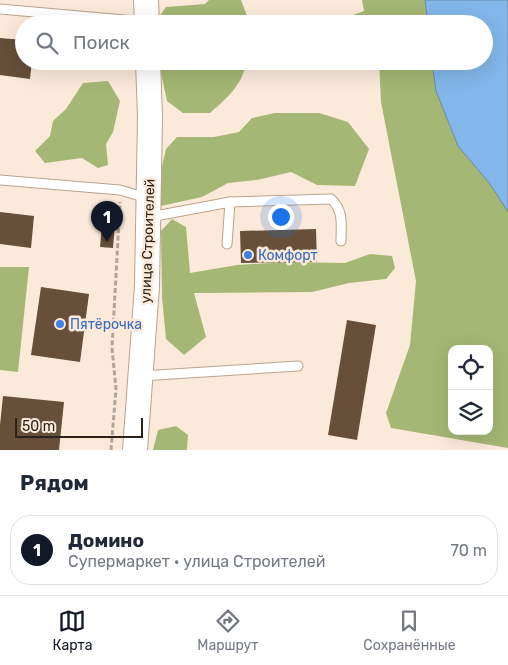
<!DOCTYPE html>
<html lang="ru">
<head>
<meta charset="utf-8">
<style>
	body { margin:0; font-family:Rubik,sans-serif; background:#f6f6f7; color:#1f2937 }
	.controls { position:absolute; right:15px; bottom:15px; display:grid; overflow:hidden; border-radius:10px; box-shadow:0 5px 20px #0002 }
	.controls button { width:45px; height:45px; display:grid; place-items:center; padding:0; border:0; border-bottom:1px solid #e0e1e3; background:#fff; color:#1f2937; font:25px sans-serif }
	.scale { position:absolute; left:15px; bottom:12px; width:128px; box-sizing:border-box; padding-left:5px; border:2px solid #2d2219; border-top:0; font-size:14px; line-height:18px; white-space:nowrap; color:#2d2219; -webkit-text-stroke:4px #fbeada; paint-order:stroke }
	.you { position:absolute; left:280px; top:216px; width:18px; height:18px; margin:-12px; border:4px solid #fff; border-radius:50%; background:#1a73e8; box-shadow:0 0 0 8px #1a73e833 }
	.badge { display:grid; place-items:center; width:32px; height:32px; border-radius:50%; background:#111827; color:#fff; font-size:16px; font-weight:700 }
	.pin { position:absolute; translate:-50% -41px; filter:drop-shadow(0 1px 2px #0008) }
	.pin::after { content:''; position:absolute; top:26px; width:18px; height:15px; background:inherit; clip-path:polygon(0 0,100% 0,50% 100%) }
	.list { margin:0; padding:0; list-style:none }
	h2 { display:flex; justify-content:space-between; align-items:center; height:65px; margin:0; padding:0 20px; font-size:21px }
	h2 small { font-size:16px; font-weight:400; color:#747a83 }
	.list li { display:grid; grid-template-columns:32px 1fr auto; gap:15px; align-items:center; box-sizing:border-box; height:70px; margin:0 10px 10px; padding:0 10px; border:1px solid #e0e1e3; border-radius:20px }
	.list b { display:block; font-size:19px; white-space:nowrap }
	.list p { margin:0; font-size:16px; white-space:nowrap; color:#747a83 }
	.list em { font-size:16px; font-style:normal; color:#747a83 }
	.icon { flex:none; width:28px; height:28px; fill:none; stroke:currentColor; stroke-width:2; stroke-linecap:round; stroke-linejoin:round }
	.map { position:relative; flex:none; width:508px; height:450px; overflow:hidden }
	.search { position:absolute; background:#fff; box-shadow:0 5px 20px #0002; left:15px; right:15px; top:15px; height:55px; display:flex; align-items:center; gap:12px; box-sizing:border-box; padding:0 18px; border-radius:28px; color:#747a83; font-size:19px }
	.sheet { height:145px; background:#fff }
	nav { display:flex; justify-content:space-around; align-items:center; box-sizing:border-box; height:70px; border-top:1px solid #e0e1e3; background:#fff; font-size:14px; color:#747a83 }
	nav a { display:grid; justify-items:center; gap:2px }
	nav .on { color:#111827 }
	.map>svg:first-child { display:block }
	.forest { fill:#a5b774; fill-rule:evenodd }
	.water { fill:#83b7e9; stroke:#698aab }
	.building { fill:#674f39 }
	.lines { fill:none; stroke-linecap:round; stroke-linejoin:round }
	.lane-casing { stroke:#bda28a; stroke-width:11 }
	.secondary-casing { stroke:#bda28a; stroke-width:26 }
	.path { stroke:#b3a496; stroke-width:3; stroke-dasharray:5 2.5; stroke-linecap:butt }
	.lane { stroke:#fff; stroke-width:9 }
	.secondary { stroke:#fff; stroke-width:24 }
	.shop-dot { fill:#3f7fe0; stroke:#fbeada; stroke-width:2 }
	.labels { text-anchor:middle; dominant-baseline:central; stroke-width:5; stroke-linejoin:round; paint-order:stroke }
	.street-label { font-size:14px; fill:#2d2219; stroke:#fbeada }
	.shop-label { font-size:14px; fill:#366cbe; stroke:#fbeada; text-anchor:start }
</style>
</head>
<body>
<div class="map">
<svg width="508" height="450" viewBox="0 0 508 450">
	<rect width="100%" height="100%" fill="#fbeada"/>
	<g class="forest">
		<polygon points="209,0 241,0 250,24 159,24 159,17 166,7 205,4"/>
		<polygon points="362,0 425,0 428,24 299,24 311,15 344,18 364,11"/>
		<path d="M161,61h85c-2,23 -20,38 -36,52h-27l-16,-12 -6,-28z"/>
		<path d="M379,61h53l4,30 22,55 32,38 18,28v236l-117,-20 -5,-15 24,-68 6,-64 -35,-179zM452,349h37v82h-37z"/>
		<polygon points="108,81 120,101 113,132 106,144 108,165 98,168 82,158 45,163 35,151 50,136 53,121 66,109 83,83"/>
		<polygon points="275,113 319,113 348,122 369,149 355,186 317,185 291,172 257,180 228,183 202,197 156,207 159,179 166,149 177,137 214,137 239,132 252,118"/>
		<polygon points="172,219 186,227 190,273 237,265 287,262 345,263 370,254 392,256 395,268 386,279 349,283 312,292 194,293 206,337 184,355 166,339 162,297 161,231"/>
		<polygon points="0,267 29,267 18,372 0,370"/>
		<polygon points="176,426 188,435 187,450 153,450 158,430"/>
	</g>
	<polygon class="water" points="425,0 508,0 508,212 490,184 458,146 436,91 432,61 484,61 484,24 428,24"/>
	<g class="building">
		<polygon points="0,38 24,40 24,61 32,61 30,79 0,75"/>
		<polygon points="0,212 34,216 31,248 0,244"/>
		<polygon points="102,224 115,225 113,248 100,247"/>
		<polygon points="316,229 317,262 241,263 240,231"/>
		<polygon points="41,287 89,294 80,362 31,355"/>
		<polygon points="347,320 376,325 357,440 328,435"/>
		<polygon points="3,396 64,402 59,450 0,450 0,425"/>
	</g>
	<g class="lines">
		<g class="lane-casing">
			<g id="lane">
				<polyline points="0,9 147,22"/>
				<polyline points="0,180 120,190 147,198"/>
				<path d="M230,202l101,-3c13,12 10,25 10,42"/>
				<polyline points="150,217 230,202 227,244"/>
				<polyline points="141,376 298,366"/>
			</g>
		</g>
		<g class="secondary-casing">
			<g id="secondary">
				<polyline points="146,0 147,24"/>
				<polyline points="135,450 147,286 150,117 148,61"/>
			</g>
		</g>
		<polyline class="path" points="111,450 116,389 112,348 120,202"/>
		<use href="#lane" class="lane"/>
		<use href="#secondary" class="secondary"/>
	</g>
	<g class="shop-dot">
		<circle cx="248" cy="255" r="5"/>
		<circle cx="60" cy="324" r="5"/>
	</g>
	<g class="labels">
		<g class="street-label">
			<text transform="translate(148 241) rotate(-88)">улица Строителей</text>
		</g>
		<g class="shop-label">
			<text x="258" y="255">Комфорт</text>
			<text x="70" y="324">Пятёрочка</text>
		</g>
	</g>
</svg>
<div class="controls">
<button><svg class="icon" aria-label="locate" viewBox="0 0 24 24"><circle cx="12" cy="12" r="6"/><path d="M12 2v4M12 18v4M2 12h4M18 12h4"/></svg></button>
<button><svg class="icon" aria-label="layers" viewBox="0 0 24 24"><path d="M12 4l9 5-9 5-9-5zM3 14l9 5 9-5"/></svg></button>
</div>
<div class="scale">50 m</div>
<div class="you"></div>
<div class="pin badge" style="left:107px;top:242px">1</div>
<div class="search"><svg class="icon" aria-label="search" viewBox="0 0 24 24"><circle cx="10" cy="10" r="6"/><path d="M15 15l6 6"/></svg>Поиск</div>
</div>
<section class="sheet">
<h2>Рядом<small></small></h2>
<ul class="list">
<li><span class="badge">1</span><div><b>Домино</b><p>Супермаркет · улица Строителей</p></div><em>70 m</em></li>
</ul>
</section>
<nav>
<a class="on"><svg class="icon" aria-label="map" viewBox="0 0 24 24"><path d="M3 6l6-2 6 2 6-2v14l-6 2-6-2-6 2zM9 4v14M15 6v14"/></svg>Карта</a>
<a><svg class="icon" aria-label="directions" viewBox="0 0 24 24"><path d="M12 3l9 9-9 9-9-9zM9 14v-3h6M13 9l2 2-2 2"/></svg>Маршрут</a>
<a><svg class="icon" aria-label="saved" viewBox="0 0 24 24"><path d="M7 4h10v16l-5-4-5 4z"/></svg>Сохранённые</a>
</nav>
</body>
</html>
